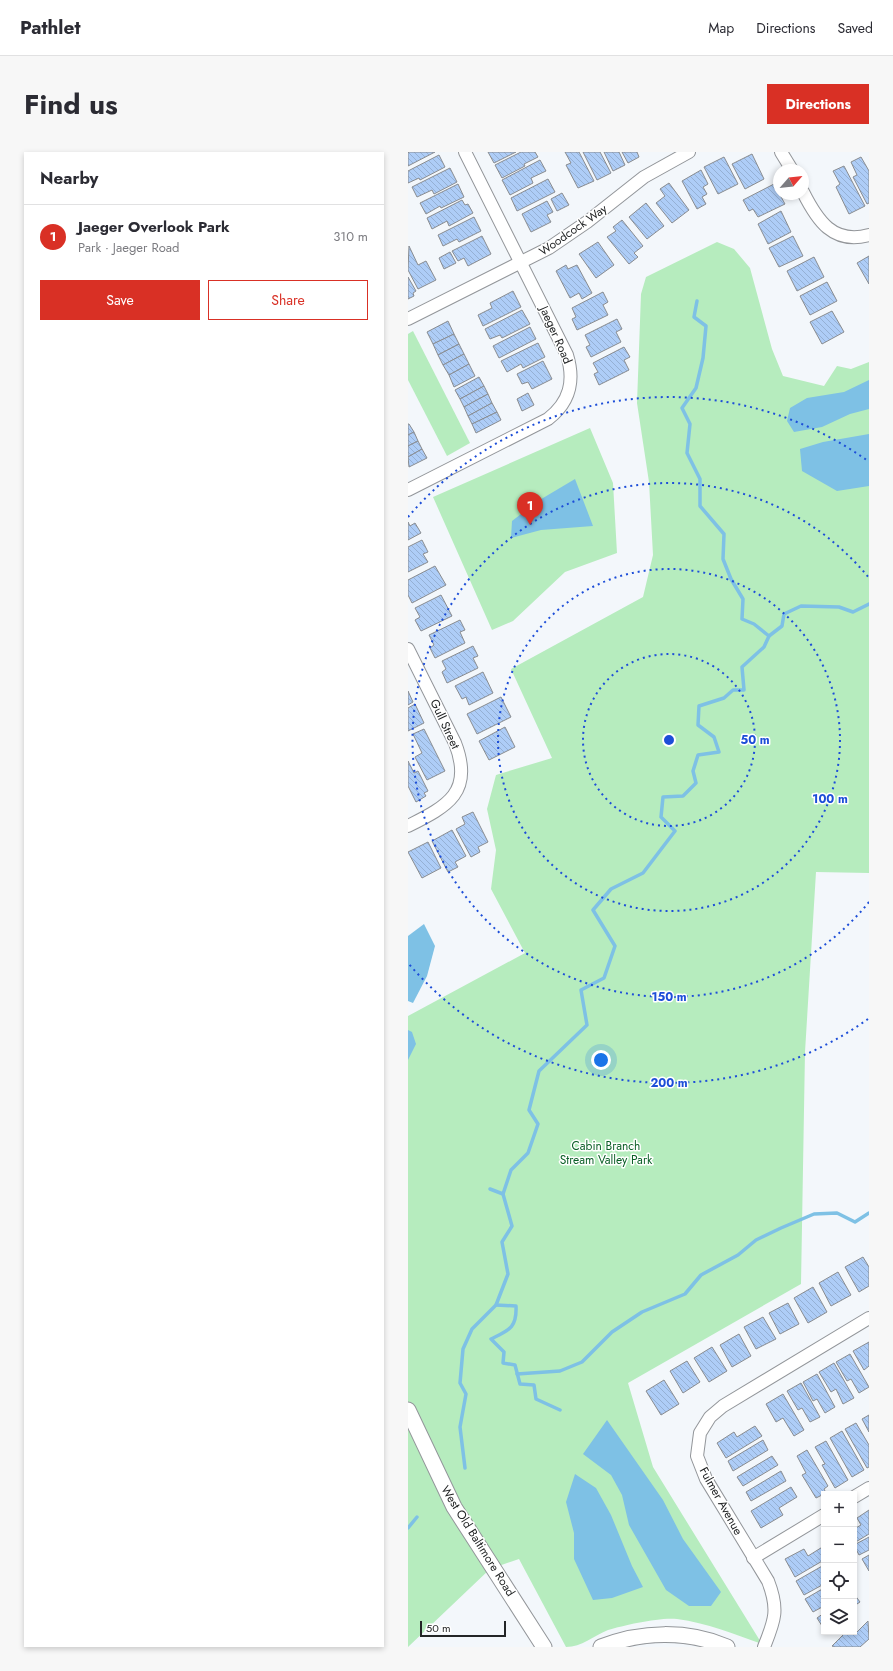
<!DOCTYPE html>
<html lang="en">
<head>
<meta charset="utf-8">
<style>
	body { margin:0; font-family:Jost,sans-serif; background:#f7f7f7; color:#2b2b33 }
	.controls { position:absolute; right:12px; bottom:12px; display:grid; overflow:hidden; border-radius:0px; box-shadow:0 2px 6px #0003 }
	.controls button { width:36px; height:36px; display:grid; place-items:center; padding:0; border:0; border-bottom:1px solid #e1e1e2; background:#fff; color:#2b2b33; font:20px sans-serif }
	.compass { position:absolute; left:365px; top:12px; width:36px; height:36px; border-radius:50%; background:#fff; box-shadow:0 2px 6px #0003; rotate:62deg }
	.scale { position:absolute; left:12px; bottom:10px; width:86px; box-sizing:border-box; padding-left:4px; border:2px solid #232526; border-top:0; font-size:11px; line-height:14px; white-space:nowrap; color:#232526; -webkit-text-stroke:3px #fff; paint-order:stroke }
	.you { position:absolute; left:193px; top:908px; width:14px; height:14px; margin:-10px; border:3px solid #fff; border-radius:50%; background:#1a73e8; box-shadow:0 0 0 6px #1a73e833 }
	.badge { display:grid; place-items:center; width:26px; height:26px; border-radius:50%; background:#d93025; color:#fff; font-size:13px; font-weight:700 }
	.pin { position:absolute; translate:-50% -33px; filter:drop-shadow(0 1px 2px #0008) }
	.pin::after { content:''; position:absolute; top:21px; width:14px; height:12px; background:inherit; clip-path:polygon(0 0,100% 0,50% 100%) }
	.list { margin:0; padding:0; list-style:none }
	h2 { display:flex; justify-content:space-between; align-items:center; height:52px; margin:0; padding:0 16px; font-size:17px }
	h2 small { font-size:13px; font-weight:400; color:#7c7c81 }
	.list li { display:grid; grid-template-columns:26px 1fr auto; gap:12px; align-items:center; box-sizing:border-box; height:64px; padding:0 16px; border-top:1px solid #e1e1e2 }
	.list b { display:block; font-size:15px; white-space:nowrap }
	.list p { margin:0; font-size:13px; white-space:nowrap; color:#7c7c81 }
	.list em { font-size:13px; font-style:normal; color:#7c7c81 }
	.actions { display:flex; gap:8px; padding:12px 16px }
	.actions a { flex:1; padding:9px 0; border:1px solid #d93025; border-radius:0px; text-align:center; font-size:14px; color:#d93025 }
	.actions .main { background:#d93025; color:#fff }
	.icon { flex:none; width:22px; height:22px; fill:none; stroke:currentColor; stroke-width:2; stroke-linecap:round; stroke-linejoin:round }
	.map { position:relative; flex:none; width:461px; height:1495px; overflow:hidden; border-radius:0px }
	header { display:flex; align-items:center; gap:24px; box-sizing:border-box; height:56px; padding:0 20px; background:#fff; border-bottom:1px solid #e1e1e2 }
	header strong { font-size:19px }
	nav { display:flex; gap:22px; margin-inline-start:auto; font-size:14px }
	.intro { display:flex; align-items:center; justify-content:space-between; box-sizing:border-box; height:96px; padding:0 24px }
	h1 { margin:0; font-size:28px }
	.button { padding:10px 18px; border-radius:0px; background:#d93025; color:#fff; font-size:14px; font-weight:700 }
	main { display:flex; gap:24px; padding:0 24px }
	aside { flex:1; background:#fff; border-radius:0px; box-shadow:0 2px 6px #0003 }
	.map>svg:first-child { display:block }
	.green { fill:#b6ecbe }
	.water { fill:#7ec1e5 }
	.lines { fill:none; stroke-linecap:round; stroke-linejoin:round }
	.stream { stroke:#7ec1e5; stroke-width:3.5 }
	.building { fill:url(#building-back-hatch); stroke:#898c90 }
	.minor-casing { stroke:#93969a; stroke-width:14 }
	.tertiary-casing { stroke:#93969a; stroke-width:17 }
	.minor { stroke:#fff; stroke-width:12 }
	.tertiary { stroke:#fff; stroke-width:15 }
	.ring { fill:none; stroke:#1d4ed8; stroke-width:2; stroke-dasharray:2 4 }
	.labels { text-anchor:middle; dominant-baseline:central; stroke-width:3; stroke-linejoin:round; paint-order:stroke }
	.street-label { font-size:12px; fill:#232526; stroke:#fff }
	.park-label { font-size:12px; fill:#0b5f27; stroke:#fff }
	.centre { fill:#1d4ed8; stroke:#fff; stroke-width:2 }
	.ring-label { font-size:12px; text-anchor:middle; font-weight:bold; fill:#1d4ed8; stroke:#fff; stroke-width:3; stroke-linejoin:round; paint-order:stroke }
</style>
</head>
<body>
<header>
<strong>Pathlet</strong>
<nav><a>Map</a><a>Directions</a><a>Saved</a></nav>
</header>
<div class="intro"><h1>Find us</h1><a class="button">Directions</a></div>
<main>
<aside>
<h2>Nearby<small></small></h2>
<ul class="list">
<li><span class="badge">1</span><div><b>Jaeger Overlook Park</b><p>Park · Jaeger Road</p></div><em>310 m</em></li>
</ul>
<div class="actions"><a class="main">Save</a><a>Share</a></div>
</aside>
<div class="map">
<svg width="461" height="1495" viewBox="0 0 461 1495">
	<defs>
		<pattern id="building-back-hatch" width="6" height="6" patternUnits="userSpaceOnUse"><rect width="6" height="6" fill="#aecdf7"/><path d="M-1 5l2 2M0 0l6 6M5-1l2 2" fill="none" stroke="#95b0d4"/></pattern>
	</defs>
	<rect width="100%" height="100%" fill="#f3f7fb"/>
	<g class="green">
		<path d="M309,90l17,7 16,19 22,81 11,27 41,10 13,-20 14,3 18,-7v511l-53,-1 -11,180 -4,232 -173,99 25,84 109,177c-28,-10 -55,-21 -85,-25 -17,-2 -52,6 -69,11 -15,6 -26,17 -42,17l-47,-88 -29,10 -82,78v-631l117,-63 -34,-64 5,-39 -9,-41 9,-34 56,-17 -41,-89 132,-72 10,-42 -4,-73 -12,-79 4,-109 5,-17z"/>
		<polygon points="5,179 62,291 39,304 0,228 0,182"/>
		<polygon points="182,276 205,331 209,401 157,420 105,469 84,478 25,345"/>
	</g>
	<g class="water">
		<polygon points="461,228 461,257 442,262 414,275 386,280 379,269 382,256 399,246 436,240"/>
		<polygon points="461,282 461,334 429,339 394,319 392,297 415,290"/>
		<polygon points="167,327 185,374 133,378 103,386 104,369 130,349"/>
		<polygon points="16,772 27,794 19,824 5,851 0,849 0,784"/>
		<polygon points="0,878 4,880 8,892 0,908"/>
		<polygon points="199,1268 255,1348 275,1387 313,1440 303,1454 281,1454 258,1438 221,1373 214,1343 203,1323 175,1302"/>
		<polygon points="167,1322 188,1336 203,1363 224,1414 235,1435 204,1446 185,1448 166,1407 166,1381 158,1350"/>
	</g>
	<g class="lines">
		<g class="stream">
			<polyline points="361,484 374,474 376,462 393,454 431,455 445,460 461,452"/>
			<polyline points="82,1037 95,1042"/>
			<path d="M88,1153l20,1c1,22 -7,24 -25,33l13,13 -1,11 12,2 5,19 14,1 2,14 24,11"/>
			<polyline points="109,1222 152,1219 174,1210 204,1180 234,1160 277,1142 293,1123 330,1103 348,1088 373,1076 406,1062 429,1061 447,1070 461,1061"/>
			<polyline points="57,1316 52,1275 58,1242 52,1231 55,1197 64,1177 88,1153 100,1122 94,1090 104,1074 95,1042 103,1018 120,1001 130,972 121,958 131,919 179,873 173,838 196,826 207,794 185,758 203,737 235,721 267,679 253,665 255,645 275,644 288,631 285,619 290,603 311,600 306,585 290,573 291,554 316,546 325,538 336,538 334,515 356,495 361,484 346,472 334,467 335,447 323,427 315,407 316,382 292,354 292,327 279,301 282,272 274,256 288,236 295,206 298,174 286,165 289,149"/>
			<polyline points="0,1376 9,1365"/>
		</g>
	</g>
	<g class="building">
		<polygon points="1,0 27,0 0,14 0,1"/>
		<polygon points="80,0 108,0 86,11"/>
		<polygon points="113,0 127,0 130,5 116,12 117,14 94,26 87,13"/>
		<polygon points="157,0 171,0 186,29 170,36 158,13 163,11"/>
		<polygon points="175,0 192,0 203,21 189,28"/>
		<polygon points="196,0 211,0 217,13 205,19"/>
		<polygon points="214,0 229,0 231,5 220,11"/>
		<polygon points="344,2 356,27 337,37 324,12"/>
		<polygon points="31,3 37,15 12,28 11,26 0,31 0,19"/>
		<polygon points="316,5 330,32 310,42 296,15"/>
		<polygon points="453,5 461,19 461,51 459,52 445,25 449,23 443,10"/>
		<polygon points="132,8 138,19 123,26 125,31 102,43 94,28"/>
		<polygon points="436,14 457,54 441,62 428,35 432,32 425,19"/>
		<polygon points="42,16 49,30 26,42 24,38 9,45 4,35"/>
		<polygon points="293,18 300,32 295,35 299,42 294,45 298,52 289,57 274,29"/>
		<polygon points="140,27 147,40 109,59 103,46"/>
		<polygon points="261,31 281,58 264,71 248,51 257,44 252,37"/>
		<polygon points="50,32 56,45 33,56 32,54 18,62 12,51"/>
		<polygon points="366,32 377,52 350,65 345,57 341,59 335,48"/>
		<polygon points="154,41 161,53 149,59 143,47"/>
		<polygon points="54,48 57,53 60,52 65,61 41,74 39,69 24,77 19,66"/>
		<polygon points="139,49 145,60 139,63 143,70 123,80 114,62"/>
		<polygon points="238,51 256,74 239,87 221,65"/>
		<polygon points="373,59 383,80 360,92 350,72"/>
		<polygon points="66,65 73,79 51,90 49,87 35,94 30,83"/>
		<polygon points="214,68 235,94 226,101 230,105 221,112 199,85 208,79 205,75"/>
		<polygon points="74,84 83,102 60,114 56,106 50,109 44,99"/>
		<polygon points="385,84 395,104 371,115 361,96"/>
		<polygon points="190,90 206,113 188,126 171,102"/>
		<polygon points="1,94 10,113 18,109 28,128 10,137 0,118"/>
		<polygon points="42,100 48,111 36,117 31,106"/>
		<polygon points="461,104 461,132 449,111"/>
		<polygon points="406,105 416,125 389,139 379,119"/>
		<polygon points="158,113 160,117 169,113 184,141 174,147 171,141 162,146 148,119"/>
		<polygon points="0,125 8,139 5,141 6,144 0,147"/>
		<polygon points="419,130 429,149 402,163 392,144"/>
		<polygon points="105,139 113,155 75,174 70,163 84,156 82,151"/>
		<polygon points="195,140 200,150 195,153 200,163 169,178 164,167 168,165 164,156"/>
		<polygon points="114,158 122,172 94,186 92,183 82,187 77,177"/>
		<polygon points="424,159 436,180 414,192 402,170"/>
		<polygon points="209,167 214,177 208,180 213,190 183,205 178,195 182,193 177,183"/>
		<polygon points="40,169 46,182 25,192 19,180"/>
		<polygon points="122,175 128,187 91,206 85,194"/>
		<polygon points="46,182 51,192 30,203 25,192"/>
		<polygon points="130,191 137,205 115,216 113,212 99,220 93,209"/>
		<polygon points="51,192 56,202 35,213 30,203"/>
		<polygon points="216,195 222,205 216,208 221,218 191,233 186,222 190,220 185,211"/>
		<polygon points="56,202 61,212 41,223 35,213"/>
		<polygon points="135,209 144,227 124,237 120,230 114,232 109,222"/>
		<polygon points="61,212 67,224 46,235 41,223"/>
		<polygon points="71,225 76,234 52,247 47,238"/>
		<polygon points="76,234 80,242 56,255 52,247"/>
		<polygon points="120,241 126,253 114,259 109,247"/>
		<polygon points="80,242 84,251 60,264 56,255"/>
		<polygon points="84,251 89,260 64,272 60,264"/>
		<polygon points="89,260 93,268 68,281 64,272"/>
		<polygon points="0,272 1,272 6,280 0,283"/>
		<polygon points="6,280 10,289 0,294 0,283"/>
		<polygon points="10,289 14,297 0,305 0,294"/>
		<polygon points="14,297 19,306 1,315 0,305"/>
		<polygon points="0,370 2,374 7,371 13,381 0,388"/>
		<polygon points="14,388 20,400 15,402 20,410 0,420 0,395"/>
		<polygon points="27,414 38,433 4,451 0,443 0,428"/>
		<polygon points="33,443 44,464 13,479 7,468 12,465 7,456"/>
		<polygon points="52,468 57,478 52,480 57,491 27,506 22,496 26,493 21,483"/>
		<polygon points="65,494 70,504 65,506 70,516 39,531 34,520 38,517 34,509"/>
		<polygon points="75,520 85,541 61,553 58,545 54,547 47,534"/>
		<polygon points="0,539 5,550 0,553"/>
		<polygon points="93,545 103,565 69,582 59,562"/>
		<polygon points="7,552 16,571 0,579 0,556"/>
		<polygon points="97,575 107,595 81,608 71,589"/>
		<polygon points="16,577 37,619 19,628 7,605 14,601 5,582"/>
		<polygon points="0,609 6,621 10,619 20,639 16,641 18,644 8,650 0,634"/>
		<polygon points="65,660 80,690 70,695 72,700 63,705 48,677 57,672 54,665"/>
		<polygon points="44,678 58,704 47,710 50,715 40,720 24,689"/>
		<polygon points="20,690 33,716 14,726 0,700"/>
		<polygon points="455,1105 461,1115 461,1134 451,1140 437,1115"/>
		<polygon points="430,1120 443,1143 423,1154 411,1131"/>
		<polygon points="405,1135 419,1160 400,1171 386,1146"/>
		<polygon points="380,1151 391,1172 372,1182 361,1161"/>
		<polygon points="355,1165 368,1187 348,1197 336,1175"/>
		<polygon points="331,1182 343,1204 324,1215 312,1193"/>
		<polygon points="461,1190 461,1214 456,1218 445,1199"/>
		<polygon points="304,1195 319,1219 301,1230 286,1206"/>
		<polygon points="442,1202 461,1235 451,1241 443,1227 439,1229 428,1210"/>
		<polygon points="279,1209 292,1230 275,1241 262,1219"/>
		<polygon points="426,1211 446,1246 435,1252 428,1237 423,1240 411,1220"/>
		<polygon points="409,1222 427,1255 417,1261 409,1247 405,1249 395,1230"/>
		<polygon points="256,1228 271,1252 253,1263 238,1239"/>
		<polygon points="393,1231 412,1265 402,1270 394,1256 390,1258 379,1239"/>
		<polygon points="375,1242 396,1278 386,1284 375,1266 368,1270 358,1252"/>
		<polygon points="461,1263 461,1280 454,1267"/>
		<polygon points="448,1271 461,1293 461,1315 459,1316 437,1277"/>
		<polygon points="347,1274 354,1284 318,1306 309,1291 326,1280 329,1285"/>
		<polygon points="434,1279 456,1318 444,1325 422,1286"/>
		<polygon points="355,1288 360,1298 325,1319 320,1309"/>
		<polygon points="418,1289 440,1328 427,1336 414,1313 417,1312 407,1295"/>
		<polygon points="399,1298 420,1334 416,1337 418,1341 408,1346 394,1323 398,1321 389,1304"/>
		<polygon points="364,1304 370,1313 335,1334 329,1325"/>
		<polygon points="373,1319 378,1329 343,1349 338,1340"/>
		<polygon points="383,1335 389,1345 371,1356 375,1363 353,1376 343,1359"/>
		<polygon points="461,1358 461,1382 446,1391 446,1377 453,1373 449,1366"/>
		<polygon points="461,1385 461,1398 451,1403 446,1393"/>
		<polygon points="416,1394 416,1408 387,1425 377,1407 396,1397 400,1404"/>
		<polygon points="461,1403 461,1419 454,1407"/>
		<polygon points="416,1413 416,1432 396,1443 388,1429"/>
		<polygon points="416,1436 416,1454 405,1460 397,1447"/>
		<polygon points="446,1442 452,1450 446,1454"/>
		<polygon points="416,1461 416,1477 409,1466"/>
		<polygon points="460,1469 461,1487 452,1495 426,1495 424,1494 438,1480 446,1479 448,1481"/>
	</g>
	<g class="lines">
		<g class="minor-casing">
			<g id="minor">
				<polyline points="373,0 384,18"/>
				<path d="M395,40c14,28 30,53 66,43"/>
				<polyline points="0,167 141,96 179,70 236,25 281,0"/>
				<path d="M0,338l140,-71c22,-17 27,-38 19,-64l-102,-203"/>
				<path d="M0,497l47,94c19,49 -7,63 -47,83"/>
				<polyline points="446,1345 461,1336"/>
				<polyline points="345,1406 416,1363"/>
				<path d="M356,1495c11,-27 15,-38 4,-66l-62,-102 -9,-23 3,-23 10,-16 13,-11 146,-88"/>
			</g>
		</g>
		<g class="tertiary-casing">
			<g id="tertiary">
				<polyline points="0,1258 46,1355 136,1495"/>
				<path d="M193,1495c40,-16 87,-17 126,0"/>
			</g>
		</g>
		<use href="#minor" class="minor"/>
		<use href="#tertiary" class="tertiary"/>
	</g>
	<g class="ring">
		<circle cx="261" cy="588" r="86"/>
		<circle cx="261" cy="588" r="171"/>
		<path d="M461 750A257 257 0 1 1 461 426"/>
		<path d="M460 867A343 343 0 0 1 0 811M0 365A343 343 0 0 1 460 309"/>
	</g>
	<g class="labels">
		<g class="street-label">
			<text transform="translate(165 78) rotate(-35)">Woodcock Way</text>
			<text transform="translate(148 183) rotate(66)">Jaeger Road</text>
			<text transform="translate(37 572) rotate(65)">Gull Street</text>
			<text transform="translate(313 1349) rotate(61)">Fulmer Avenue</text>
			<text transform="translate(70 1389) rotate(58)">West Old Baltimore Road</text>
		</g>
		<g class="park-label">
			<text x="198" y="994">Cabin Branch<tspan x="198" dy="14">Stream Valley Park</tspan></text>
		</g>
	</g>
	<circle cx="261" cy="588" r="6" class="centre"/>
	<g class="ring-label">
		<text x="347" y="592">50 m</text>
		<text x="422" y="651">100 m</text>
		<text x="261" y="849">150 m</text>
		<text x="261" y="935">200 m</text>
	</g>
</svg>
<div class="controls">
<button>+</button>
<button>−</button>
<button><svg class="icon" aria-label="locate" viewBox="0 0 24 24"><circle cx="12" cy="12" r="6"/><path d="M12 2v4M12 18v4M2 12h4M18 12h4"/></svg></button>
<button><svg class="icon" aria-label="layers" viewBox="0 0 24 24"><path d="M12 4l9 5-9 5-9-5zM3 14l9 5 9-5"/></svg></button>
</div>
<svg class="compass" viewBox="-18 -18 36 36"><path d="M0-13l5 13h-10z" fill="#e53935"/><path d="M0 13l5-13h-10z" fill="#7c7c81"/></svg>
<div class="scale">50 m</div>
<div class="you"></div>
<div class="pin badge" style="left:122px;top:373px">1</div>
</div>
</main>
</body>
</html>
